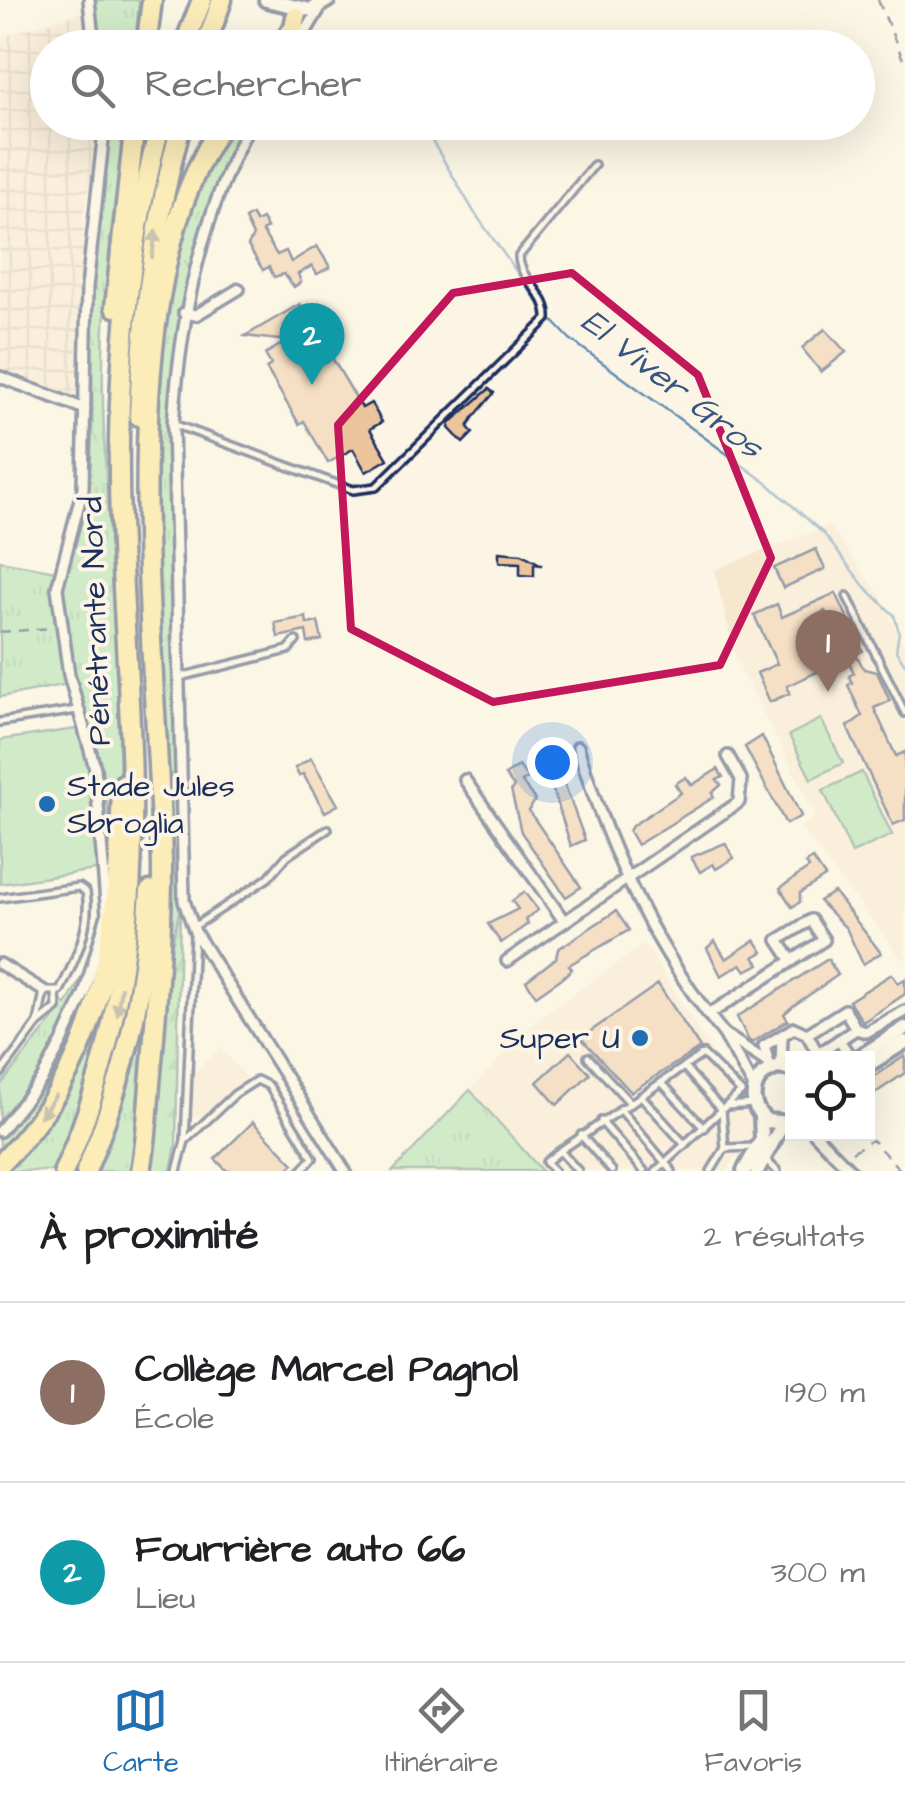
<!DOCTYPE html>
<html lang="fr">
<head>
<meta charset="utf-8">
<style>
	body { margin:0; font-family:"Architects Daughter",sans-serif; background:#f6f6f6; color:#202124 }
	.controls { position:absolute; right:30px; bottom:30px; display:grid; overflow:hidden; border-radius:0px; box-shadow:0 10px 40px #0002 }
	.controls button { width:90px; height:90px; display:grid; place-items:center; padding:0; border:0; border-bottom:2px solid #e0e0e0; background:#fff; color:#202124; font:50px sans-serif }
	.you { position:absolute; left:552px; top:762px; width:35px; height:35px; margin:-25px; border:8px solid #fff; border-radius:50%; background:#1a73e8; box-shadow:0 0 0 15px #1a73e833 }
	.badge { display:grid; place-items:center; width:65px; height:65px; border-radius:50%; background:#1f6fb2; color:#fff; font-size:32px; font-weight:700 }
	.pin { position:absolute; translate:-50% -82px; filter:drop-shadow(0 2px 5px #0008) }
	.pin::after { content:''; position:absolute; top:52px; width:35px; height:30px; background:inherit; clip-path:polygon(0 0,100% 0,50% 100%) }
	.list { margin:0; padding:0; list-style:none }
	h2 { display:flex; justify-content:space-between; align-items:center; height:130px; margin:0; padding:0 40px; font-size:42px }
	h2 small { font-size:32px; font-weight:400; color:#757577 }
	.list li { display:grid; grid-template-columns:65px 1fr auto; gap:30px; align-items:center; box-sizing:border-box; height:180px; padding:0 40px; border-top:2px solid #e0e0e0 }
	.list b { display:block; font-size:38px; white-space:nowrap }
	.list p { margin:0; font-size:32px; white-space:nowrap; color:#757577 }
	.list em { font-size:32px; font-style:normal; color:#757577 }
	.icon { flex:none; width:55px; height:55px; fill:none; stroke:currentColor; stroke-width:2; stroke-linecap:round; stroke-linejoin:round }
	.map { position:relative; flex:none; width:905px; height:1171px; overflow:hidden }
	.search { position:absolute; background:#fff; box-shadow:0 10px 40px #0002; left:30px; right:30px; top:30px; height:110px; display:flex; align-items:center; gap:25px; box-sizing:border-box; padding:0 35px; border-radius:55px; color:#757577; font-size:38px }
	.sheet { height:490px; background:#fff }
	nav { display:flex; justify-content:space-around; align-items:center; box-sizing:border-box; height:140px; border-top:2px solid #e0e0e0; background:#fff; font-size:28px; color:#757577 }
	nav a { display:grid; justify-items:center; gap:5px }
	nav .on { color:#1f6fb2 }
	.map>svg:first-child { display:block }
	.built { fill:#f8e7cf }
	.industrial { fill:url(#industrial-grid) }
	.grass { fill:url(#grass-tufts); stroke:#5c8682; stroke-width:2.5 }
	.forest { fill:url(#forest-firs); stroke:#5c8682; stroke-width:2.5 }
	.pitch { fill:#9edda5; stroke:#5c8682; stroke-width:2.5 }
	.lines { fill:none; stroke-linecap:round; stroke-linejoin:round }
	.stream { stroke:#608db4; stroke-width:2.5 }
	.building { fill:#edc59d; stroke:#1b2f5e; stroke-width:2.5; fill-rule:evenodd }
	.lane-casing { stroke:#1b2f5e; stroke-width:12 }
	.street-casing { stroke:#1b2f5e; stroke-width:16 }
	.secondary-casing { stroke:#1b2f5e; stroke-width:20 }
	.highway-casing { stroke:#1b2f5e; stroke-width:25 }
	.path { stroke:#1b2f5e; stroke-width:2.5; stroke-dasharray:10 8; stroke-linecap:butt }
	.lane { stroke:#fcf5e5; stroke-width:5 }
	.street { stroke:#fcf5e5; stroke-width:9 }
	.secondary { stroke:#fcf5e5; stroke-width:12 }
	.highway { stroke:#fbe080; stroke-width:18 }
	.oneway { fill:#8b886f }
	.marked { fill:none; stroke:#c2185b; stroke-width:8; stroke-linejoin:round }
	.poi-dot { fill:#1f6fb2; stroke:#fcf5e5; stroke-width:4 }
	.labels { text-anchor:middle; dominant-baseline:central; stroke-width:8; stroke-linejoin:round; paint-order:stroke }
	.street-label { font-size:32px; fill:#1b2f5e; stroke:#fcf5e5 }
	.poi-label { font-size:32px; fill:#1b2f5e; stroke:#fcf5e5; text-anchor:start }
	.water-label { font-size:35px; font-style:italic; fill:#385682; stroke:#fcf5e5 }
</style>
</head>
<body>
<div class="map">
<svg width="905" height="1171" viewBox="0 0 905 1171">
	<defs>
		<pattern id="industrial-grid" width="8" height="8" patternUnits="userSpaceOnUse" patternTransform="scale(2.5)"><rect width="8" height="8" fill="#f8e7cf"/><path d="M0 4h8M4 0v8" fill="none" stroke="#d4c6b4"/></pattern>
		<pattern id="grass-tufts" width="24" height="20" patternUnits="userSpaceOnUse" patternTransform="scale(2.5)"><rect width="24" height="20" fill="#9edda5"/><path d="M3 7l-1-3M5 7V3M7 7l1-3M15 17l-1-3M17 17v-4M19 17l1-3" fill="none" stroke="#88be90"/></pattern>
		<pattern id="forest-firs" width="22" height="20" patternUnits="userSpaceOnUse" patternTransform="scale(2.5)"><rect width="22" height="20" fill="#9edda5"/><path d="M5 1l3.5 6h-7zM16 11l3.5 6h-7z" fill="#88be90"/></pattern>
	</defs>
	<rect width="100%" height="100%" fill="#fcf5e5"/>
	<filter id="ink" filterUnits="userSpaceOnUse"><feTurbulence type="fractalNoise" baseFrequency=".01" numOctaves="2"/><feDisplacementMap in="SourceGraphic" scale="20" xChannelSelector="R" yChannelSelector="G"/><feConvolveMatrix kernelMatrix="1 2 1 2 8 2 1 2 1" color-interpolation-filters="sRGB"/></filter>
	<g filter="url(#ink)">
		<g class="built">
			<polygon points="829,525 880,595 905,650 905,963 800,827 816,815 737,662 714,570"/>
			<polygon points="645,944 757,1124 727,1171 542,1171 470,1090 539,1018"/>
			<polygon points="221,1048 246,1077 203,1116 192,1117 189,1077"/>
		</g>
		<polygon class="industrial" points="81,13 86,47 48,48 48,122 97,123 98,133 84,213 80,400 20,383 0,370 0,37"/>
		<g class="grass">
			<polygon points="94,0 139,0 135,47 99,47"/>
			<path d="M109,123h16c-13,91 -24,187 -22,279 4,204 48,446 -27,640 -16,42 -47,78 -76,112v-18c102,-107 133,-252 95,-394 -14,-49 -38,-102 -33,-155 3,-35 22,-67 26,-102 9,-65 1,-132 4,-197 2,-55 15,-110 17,-165z"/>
			<path d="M233,123h11c-51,101 -69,189 -77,301l13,484 -14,64c-2,-106 -4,-212 -7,-318 -3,-161 -23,-395 74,-531z"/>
			<polygon points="0,561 56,571 54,616 68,684 0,697"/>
			<polygon points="157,923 134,1171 97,1171 139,1049"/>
			<path d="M84,973c-9,58 -48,109 -84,153v-40l58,-73 3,-12 5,4z"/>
			<polygon points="106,992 110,995 82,1104 56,1171 0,1171 29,1138"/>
			<polygon points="470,1090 542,1171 393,1171"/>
		</g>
		<polygon class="forest" points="180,908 176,1145 171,1171 147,1171 166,972"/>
		<g class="pitch">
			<polygon points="821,719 843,763 811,779 789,735"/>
			<polygon points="83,728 103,869 0,884 0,740"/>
			<polygon points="862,772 892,835 852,853 823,790"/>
		</g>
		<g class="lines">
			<g class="stream">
				<polyline points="306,46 352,39 361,48"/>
				<polyline points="421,122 474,212 543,309"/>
				<polyline points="548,316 570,339 768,484 824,534 864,586 894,615 899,632 896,651 905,664"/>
			</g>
		</g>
		<g class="building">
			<polygon points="252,215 256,222 262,219 267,228 262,231 277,255 286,251 291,262 317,246 330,267 317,274 312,266 298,274 301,282 294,287 284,274 274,277 269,267 263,270 248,246 253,236 245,219"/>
			<polygon points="300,304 362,408 371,403 382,422 370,429 388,459 366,472 353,449 328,463 304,421 299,424 266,368 271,365 265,354 287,341 245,336"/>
			<polygon points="825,329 846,352 821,372 802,348"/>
			<polygon points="489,389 494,393 473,418 468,427 473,433 463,443 449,428 450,423"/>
			<polygon points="816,549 825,569 783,588 774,568"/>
			<polygon points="499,552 522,554 542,565 534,564 534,576 520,575 520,563 499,562"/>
			<path d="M836,593l27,58 -7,3 8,15 13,3 13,29 -16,7 22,48 9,-4v68l-12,5 -46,-98 15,-11 -14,-31 4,-2 -3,-7 5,-3 -7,-15 -60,28 3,7 -20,9 -13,-29 20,-9 -23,-49 23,-11 5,13zM825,611l15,32 -19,8 -14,-31z"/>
			<polygon points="306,617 307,624 318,622 322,640 308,643 306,631 278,637 275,623"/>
			<polygon points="762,736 801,816 786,824 745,747"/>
			<polygon points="552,750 585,840 571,846 552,787 534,757"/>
			<polygon points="311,758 338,805 325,812 303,774 299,776 295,768"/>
			<polygon points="519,766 528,778 522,782 535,800 529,811 581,887 566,897 521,832 511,790 514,787 505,775"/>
			<polygon points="718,769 723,777 717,780 721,785 712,793 714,797 637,845 629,831 632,826 681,793 675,784 686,777 692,785"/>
			<polygon points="725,843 734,858 716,869 713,864 700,872 691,857"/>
			<polygon points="813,859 825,877 800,893 800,902 792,907 780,888 809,868 806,863"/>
			<polygon points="524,892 538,910 525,919 528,924 501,943 488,924 518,909 512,901"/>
			<polygon points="834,892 881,953 863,964 846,928 819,901"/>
			<polygon points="616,911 629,930 569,965 572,969 562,978 536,996 526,981 556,958 558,949"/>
			<polygon points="755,940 763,952 754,957 759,964 746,971 741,964 721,976 707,948 715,941 726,959"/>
			<polygon points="828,959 838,975 793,1006 784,1014 788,1020 753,1042 749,1041 737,1017"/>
			<polygon points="892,974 898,983 905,979 905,994 863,1022 849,1001"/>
			<polygon points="658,984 700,1048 631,1092 581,1038"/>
			<polygon points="570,1052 590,1074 557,1105 537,1082"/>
			<polygon points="905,1056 905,1073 868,1098 868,1080"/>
			<polygon points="253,1122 294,1164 286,1171 227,1171 215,1159"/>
		</g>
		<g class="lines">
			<g class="lane-casing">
				<g id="lane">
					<path d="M176,425l177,65 23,-3 171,-168c2,-26 -28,-38 -28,-63l75,-91"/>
					<polyline points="847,596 905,713"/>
					<polyline points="180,677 288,650 296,641"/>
					<polyline points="0,722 77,710"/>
					<path d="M0,898l79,-11 7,5c6,33 -11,69 -26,99h-16l-6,32 19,-15 -1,-14"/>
					<polyline points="195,926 268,878 287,856 328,829"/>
					<polyline points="588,1057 631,1104"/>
					<polyline points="684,1067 722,1110 725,1148"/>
					<polyline points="0,1074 38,1023"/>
					<polyline points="662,1083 704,1128"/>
					<polyline points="741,1092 726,1106 754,1104"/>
					<polyline points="642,1097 685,1145"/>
					<polyline points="620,1109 672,1171"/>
					<polyline points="601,1121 644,1171"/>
					<polyline points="581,1135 612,1171"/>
					<polyline points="185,1141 194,935"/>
					<polyline points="560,1151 578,1171"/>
					<polyline points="765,1159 777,1171"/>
					<polyline points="177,1171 185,1141 235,1094 257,1080 269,1086 313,1158 301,1171"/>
					<polyline points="554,1171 546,1162 560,1151 703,1054 741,1092"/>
					<polyline points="656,1171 726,1106"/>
					<polyline points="711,1171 725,1148 755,1147"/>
				</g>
			</g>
			<g class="street-casing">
				<g id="street">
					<polyline points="89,0 94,48"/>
					<polyline points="296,48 320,8"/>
					<path d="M251,122c-51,97 -70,194 -78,302l11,477 11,31 150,239"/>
					<polyline points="184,313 196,315 239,289"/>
					<polyline points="0,377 85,409"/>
					<path d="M578,747c31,103 77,204 146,287"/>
					<polyline points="465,780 564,921"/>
					<polyline points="507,961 739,802 741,779 728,756"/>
					<polyline points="0,964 44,991"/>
					<polyline points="708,1015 824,940 811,920 778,940 792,961"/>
					<polyline points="856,1029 866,1032 905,1011"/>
					<polyline points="839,1040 851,1058"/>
					<polyline points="769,1064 764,1046 794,1028 807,1034 845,1010 856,1029 818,1054 807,1034"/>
					<polyline points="781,1067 782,1037"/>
					<polyline points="754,1087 724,1034 770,1064"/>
					<polyline points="0,1131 42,1079 64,1038 84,994 107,915 95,768 69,675 57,588 83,488 87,287 105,122"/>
					<polyline points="815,1134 851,1171"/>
				</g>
			</g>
			<g class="secondary-casing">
				<g id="secondary">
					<polyline points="266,0 311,10 328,0"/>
					<polyline points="858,1058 905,1028"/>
					<polyline points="868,1065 905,1042"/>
					<path d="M792,1069l-15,-2 -14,7c-14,16 -12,34 4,47l25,2"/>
					<polyline points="744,1171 762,1139 761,1116"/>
					<polyline points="757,1171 782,1125"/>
				</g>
			</g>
			<g class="highway-casing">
				<g id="highway">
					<polyline points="146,48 152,0"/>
					<polyline points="183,48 202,0"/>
					<polyline points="205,48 222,0"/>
					<polyline points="280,48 294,27 296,17"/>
					<polyline points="115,307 135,122"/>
					<path d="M139,416c3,-100 16,-197 43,-294"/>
					<path d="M0,1164c109,-107 118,-236 122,-379"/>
					<path d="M64,1171c98,-221 64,-418 56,-650 -5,-134 6,-269 41,-399"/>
					<path d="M86,1171c39,-92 59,-181 64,-280"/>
					<path d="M141,1171c6,-32 7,-66 10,-98 6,-68 11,-136 11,-205 -2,-204 -60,-574 62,-746"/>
				</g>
			</g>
			<g class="path">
				<polyline points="878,0 905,64"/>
				<polyline points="0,632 54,628"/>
				<polyline points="852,1152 872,1140 901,1171 905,1167"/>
			</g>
			<use href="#lane" class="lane"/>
			<use href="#street" class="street"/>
			<use href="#secondary" class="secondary"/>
			<use href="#highway" class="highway"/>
		</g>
		<defs><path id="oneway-solid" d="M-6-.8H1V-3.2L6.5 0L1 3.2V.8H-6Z" transform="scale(2.5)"/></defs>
		<g class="oneway">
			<use href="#oneway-solid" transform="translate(154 244) rotate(-82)"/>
			<use href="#oneway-solid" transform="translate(119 1001) rotate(98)"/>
			<use href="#oneway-solid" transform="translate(48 1106) rotate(125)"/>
		</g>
	</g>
	<path d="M0 0H905V1171H0ZM572,273l126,102 73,183 -51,107 -227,37 -142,-73 -13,-204 115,-132z" fill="#fcf5e5" fill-opacity=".55" fill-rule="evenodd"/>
	<path class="marked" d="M572,273l126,102 73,183 -51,107 -227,37 -142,-73 -13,-204 115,-132z"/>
	<g class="poi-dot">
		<circle cx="47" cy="804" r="10"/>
		<circle cx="640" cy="1038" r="10"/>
	</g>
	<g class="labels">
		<g class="street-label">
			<text transform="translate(96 621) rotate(-92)">Pénétrante Nord</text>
		</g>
		<g class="poi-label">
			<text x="67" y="786">Stade Jules<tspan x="67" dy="37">Sbroglia</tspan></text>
			<text x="620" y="1038" text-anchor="end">Super U</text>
		</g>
		<g class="water-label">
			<text transform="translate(672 384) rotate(38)">El Viver Gros</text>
		</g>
	</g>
</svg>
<div class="controls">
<button><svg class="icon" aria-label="locate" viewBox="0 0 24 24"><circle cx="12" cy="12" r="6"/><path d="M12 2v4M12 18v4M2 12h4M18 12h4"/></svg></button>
</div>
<div class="you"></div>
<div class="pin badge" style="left:828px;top:692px;background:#8d6e63">1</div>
<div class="pin badge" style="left:312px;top:385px;background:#0f9aa8">2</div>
<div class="search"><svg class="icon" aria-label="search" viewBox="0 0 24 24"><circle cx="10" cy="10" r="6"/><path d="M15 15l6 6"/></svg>Rechercher</div>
</div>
<section class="sheet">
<h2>À proximité<small>2 résultats</small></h2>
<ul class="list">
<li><span class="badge" style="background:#8d6e63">1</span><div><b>Collège Marcel Pagnol</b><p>École</p></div><em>190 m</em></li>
<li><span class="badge" style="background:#0f9aa8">2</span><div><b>Fourrière auto 66</b><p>Lieu</p></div><em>300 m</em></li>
</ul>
</section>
<nav>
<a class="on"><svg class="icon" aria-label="map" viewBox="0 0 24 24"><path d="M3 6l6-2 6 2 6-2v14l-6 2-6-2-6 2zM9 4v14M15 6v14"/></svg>Carte</a>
<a><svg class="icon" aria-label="directions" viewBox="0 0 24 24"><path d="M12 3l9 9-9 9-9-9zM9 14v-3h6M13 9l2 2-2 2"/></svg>Itinéraire</a>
<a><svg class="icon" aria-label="saved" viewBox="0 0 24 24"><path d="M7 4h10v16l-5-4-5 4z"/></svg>Favoris</a>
</nav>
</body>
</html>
